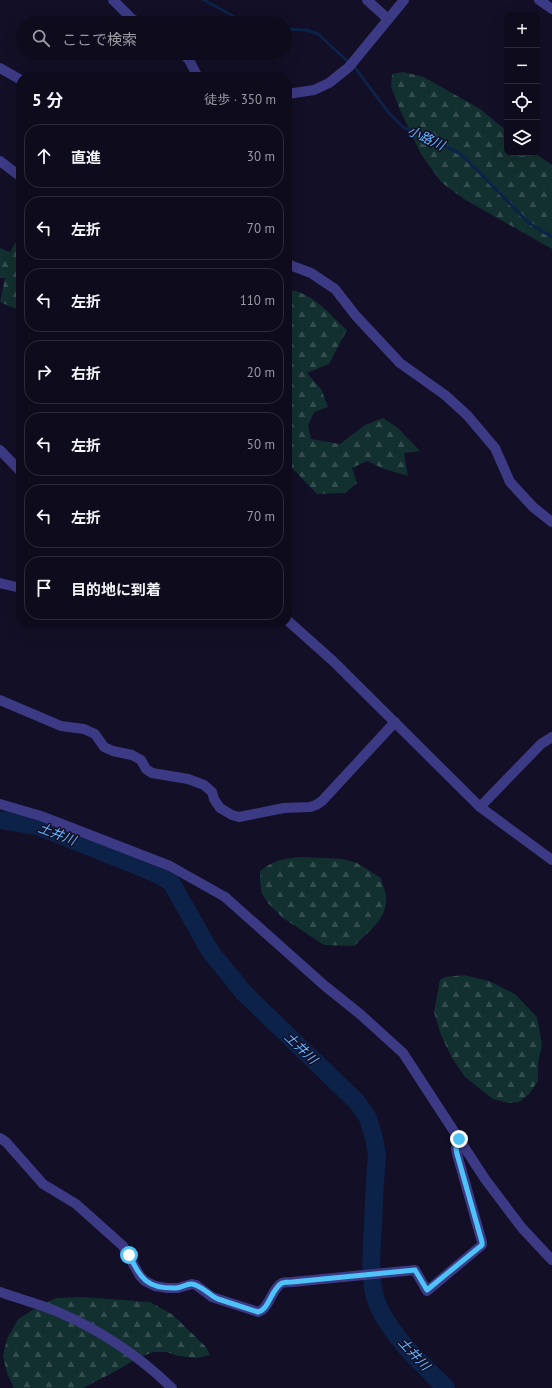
<!DOCTYPE html>
<html lang="ja">
<head>
<meta charset="utf-8">
<style>
	body { margin:0; font-family:"PT Sans","Noto Sans JP",sans-serif; background:#171425; color:#f1f3f6 }
	.controls { position:absolute; right:12px; top:12px; display:grid; overflow:hidden; border-radius:8px; box-shadow:0 4px 16px #0002 }
	.controls button { width:36px; height:36px; display:grid; place-items:center; padding:0; border:0; border-bottom:1px solid #2e2b3b; background:#0e0b1c; color:#f1f3f6; font:20px sans-serif }
	.stop { position:absolute; width:12px; height:12px; margin:-9px; border:3px solid #4fc3f7; border-radius:50%; background:#fff }
	.stop.end { background:#4fc3f7; border-color:#fff; box-shadow:0 1px 4px #0008 }
	.list { margin:0; padding:0; list-style:none }
	h2 { display:flex; justify-content:space-between; align-items:center; height:52px; margin:0; padding:0 16px; font-size:17px }
	h2 small { font-size:13px; font-weight:400; color:#9b9ba3 }
	.list li { display:grid; grid-template-columns:26px 1fr auto; gap:12px; align-items:center; box-sizing:border-box; height:64px; margin:0 8px 8px; padding:0 8px; border:1px solid #2e2b3b; border-radius:16px }
	.list b { display:block; font-size:15px; white-space:nowrap }
	.list em { font-size:13px; font-style:normal; color:#9b9ba3 }
	.icon { flex:none; width:22px; height:22px; fill:none; stroke:currentColor; stroke-width:2; stroke-linecap:round; stroke-linejoin:round }
	.map { position:relative; flex:none; width:552px; height:1388px; overflow:hidden }
	.search { position:absolute; background:#0e0b1c; box-shadow:0 4px 16px #0002; left:16px; top:16px; width:276px; height:44px; display:flex; align-items:center; gap:10px; box-sizing:border-box; padding:0 14px; border-radius:22px; color:#9b9ba3; font-size:15px }
	.panel { position:absolute; background:#0e0b1c; box-shadow:0 4px 16px #0002; left:16px; top:72px; width:276px; height:556px; border-radius:16px }
	.map>svg:first-child { display:block }
	.forest { fill:url(#forest-firs) }
	.lines { fill:none; stroke-linecap:round; stroke-linejoin:round }
	.stream { stroke:#0c2248; stroke-width:3 }
	.river { stroke:#0c2248; stroke-width:18 }
	.minor { stroke:#3d3a85; stroke-width:10 }
	.tertiary { stroke:#3d3a85; stroke-width:10 }
	.route { stroke:#4fc3f7; stroke-width:5 }
	.labels { text-anchor:middle; dominant-baseline:central; stroke-width:3; stroke-linejoin:round; paint-order:stroke }
	.water-label { font-size:13px; font-style:italic; fill:#62b6ff; stroke:#130f26 }
</style>
</head>
<body>
<div class="map">
<svg width="552" height="1388" viewBox="0 0 552 1388">
	<defs>
		<pattern id="forest-firs" width="22" height="20" patternUnits="userSpaceOnUse"><rect width="22" height="20" fill="#12302f"/><path d="M5 1l3.5 6h-7zM16 11l3.5 6h-7z" fill="#344d4e"/></pattern>
	</defs>
	<rect width="100%" height="100%" fill="#130f26"/>
	<g class="forest">
		<polygon points="403,72 424,77 480,109 507,131 507,153 535,153 552,165 552,249 464,199 441,182 421,154 401,112 391,87 392,74"/>
		<polygon points="21,233 21,311 0,302 5,278 0,278 0,248 10,252"/>
		<path d="M287,290c25,1 42,24 60,40l-18,34 -22,9 14,16 7,18 -14,5 -6,14 3,13 29,5 25,-19 18,-7 15,10 22,23 -16,2 4,23 -24,-7 -17,-8 -15,7 5,15 -12,10 -28,1 -27,-28 -3,-2z"/>
		<path d="M302,857l41,2 14,4 24,15c1,6 5,13 5,19 2,22 -18,35 -32,49l-30,-1 -41,-27 -15,-15 -6,-9 -2,-12v-11c14,-11 25,-13 42,-14z"/>
		<polygon points="464,975 489,981 515,994 537,1017 542,1045 538,1062 538,1081 529,1094 519,1102 508,1103 493,1099 465,1077 452,1058 441,1035 434,1012 440,980 445,977"/>
		<polygon points="83,1297 150,1302 173,1315 206,1347 210,1355 197,1358 178,1356 167,1352 153,1352 138,1358 114,1372 83,1388 14,1388 7,1373 3,1356 7,1339 18,1319 39,1306 56,1298"/>
	</g>
	<g class="lines">
		<g class="stream">
			<polyline points="204,0 246,23"/>
			<polyline points="285,29 306,30 318,34 356,69 389,113 404,128 421,133 462,155 529,223 552,237"/>
		</g>
		<path class="river" d="M0,820l37,6 118,47 16,9 39,69 34,42 113,109 11,16 6,20 3,18c-2,22 -3,44 -4,67 -1,27 -6,61 7,87 16,31 42,54 66,78"/>
		<g class="minor">
			<polyline points="113,0 132,19 140,23"/>
			<polyline points="367,0 388,19"/>
			<polyline points="183,53 189,60 198,77"/>
			<polyline points="0,68 21,80"/>
			<polyline points="287,94 314,90 329,83 349,67 404,0"/>
			<polyline points="0,161 21,177"/>
			<polyline points="287,264 311,273 335,289 356,316 400,363 445,395 467,415 495,448 510,482 533,507 552,522"/>
			<polyline points="0,450 21,472"/>
			<polyline points="0,583 21,588"/>
			<polyline points="287,620 333,661 480,807 552,860"/>
			<polyline points="0,700 61,726 84,729 95,734 104,747 113,751 132,755 141,760 146,769 152,773 188,779 204,785 212,792 214,799 220,808 232,815 239,817 284,808 310,807 316,805 322,801 395,722"/>
			<polyline points="0,804 41,816 170,866 225,897"/>
			<polyline points="480,807 541,744 552,737"/>
			<path d="M0,1138l6,4 37,42 33,20 47,42 17,30 5,5 10,5 12,2h11l14,-4 4,1 16,12 6,2 40,13c11,-2 13,-23 24,-29 3,-1 7,-1 10,-1l123,-12 12,21 55,-46v-3l-25,-88 -1,-6 3,-9"/>
			<path d="M0,1292c19,7 40,12 58,20 42,18 81,44 114,76"/>
		</g>
		<g class="tertiary">
			<polyline points="539,0 552,9"/>
			<polyline points="225,897 325,986 360,1014 403,1053 485,1179 522,1228 552,1260"/>
		</g>
	</g>
	<g class="lines">
		<path class="route" d="M129,1255c12,23 17,34 47,33 5,0 10,-4 15,-4 9,0 18,11 27,15l40,13c11,-2 13,-23 24,-29 3,-1 7,-1 10,-1l123,-12 12,20 55,-45v-3l-25,-88 -1,-6 3,-9"/>
	</g>
	<g class="labels">
		<g class="water-label">
			<text transform="translate(426 138) rotate(25)">小路川</text>
			<text transform="translate(57 834) rotate(21)">土井川</text>
			<text transform="translate(301 1048) rotate(44)">土井川</text>
			<text transform="translate(414 1354) rotate(47)">土井川</text>
		</g>
	</g>
</svg>
<div class="controls">
<button>+</button>
<button>−</button>
<button><svg class="icon" aria-label="locate" viewBox="0 0 24 24"><circle cx="12" cy="12" r="6"/><path d="M12 2v4M12 18v4M2 12h4M18 12h4"/></svg></button>
<button><svg class="icon" aria-label="layers" viewBox="0 0 24 24"><path d="M12 4l9 5-9 5-9-5zM3 14l9 5 9-5"/></svg></button>
</div>
<div class="stop" style="left:129px;top:1255px"></div>
<div class="stop end" style="left:459px;top:1139px"></div>
<div class="search"><svg class="icon" aria-label="search" viewBox="0 0 24 24"><circle cx="10" cy="10" r="6"/><path d="M15 15l6 6"/></svg>ここで検索</div>
<section class="panel">
<h2>5 分<small>徒歩 · 350 m</small></h2>
<ul class="list">
<li><svg class="icon" aria-label="ahead" viewBox="0 0 24 24"><path d="M12 20V5M6 11l6-6 6 6"/></svg><div><b>直進</b></div><em>30 m</em></li>
<li><svg class="icon" aria-label="left" viewBox="0 0 24 24"><path d="M17 20v-9H6M10 6l-5 5 5 5"/></svg><div><b>左折</b></div><em>70 m</em></li>
<li><svg class="icon" aria-label="left" viewBox="0 0 24 24"><path d="M17 20v-9H6M10 6l-5 5 5 5"/></svg><div><b>左折</b></div><em>110 m</em></li>
<li><svg class="icon" aria-label="right" viewBox="0 0 24 24"><path d="M7 20v-9h11M14 6l5 5-5 5"/></svg><div><b>右折</b></div><em>20 m</em></li>
<li><svg class="icon" aria-label="left" viewBox="0 0 24 24"><path d="M17 20v-9H6M10 6l-5 5 5 5"/></svg><div><b>左折</b></div><em>50 m</em></li>
<li><svg class="icon" aria-label="left" viewBox="0 0 24 24"><path d="M17 20v-9H6M10 6l-5 5 5 5"/></svg><div><b>左折</b></div><em>70 m</em></li>
<li><svg class="icon" aria-label="arrive" viewBox="0 0 24 24"><path d="M6 21V4h12l-3 4 3 4H6"/></svg><div><b>目的地に到着</b></div></li>
</ul>
</section>
</div>
</body>
</html>
